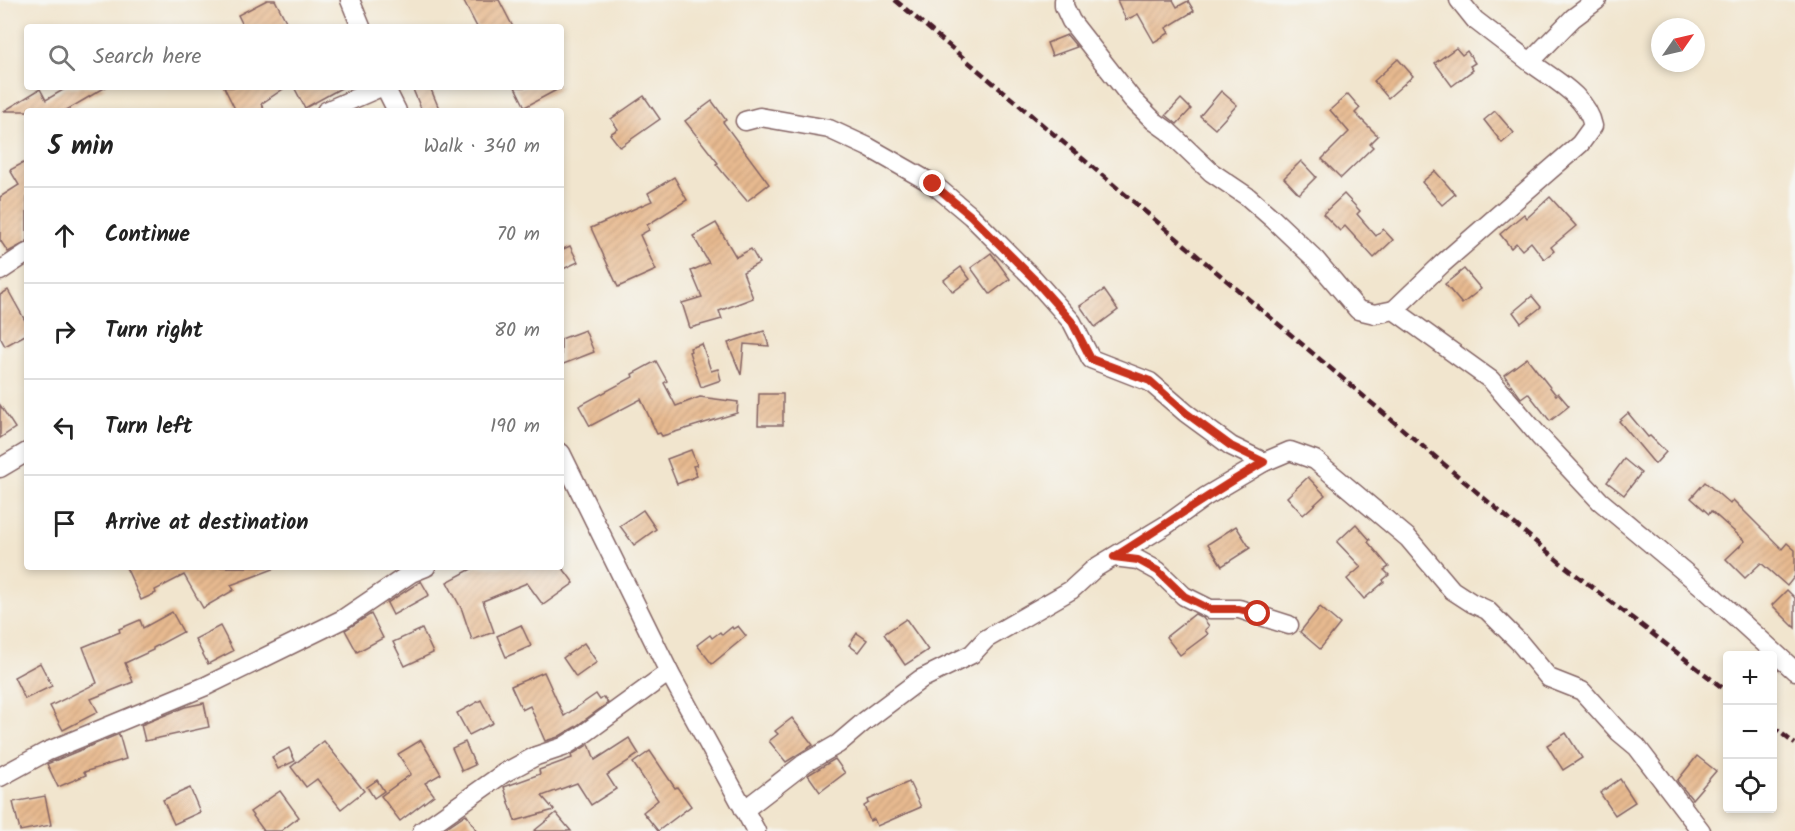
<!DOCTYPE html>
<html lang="en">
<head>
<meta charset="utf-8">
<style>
	body { margin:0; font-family:Kalam,sans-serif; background:#f6f6f6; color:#222 }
	.controls { position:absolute; right:18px; bottom:18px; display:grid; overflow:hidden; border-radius:6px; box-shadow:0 3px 9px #0003 }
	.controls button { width:54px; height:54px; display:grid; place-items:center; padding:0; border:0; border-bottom:2px solid #e0e0e0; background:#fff; color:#222; font:30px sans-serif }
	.compass { position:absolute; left:1651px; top:18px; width:54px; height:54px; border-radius:50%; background:#fff; box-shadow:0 3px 9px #0003; rotate:56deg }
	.stop { position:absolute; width:18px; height:18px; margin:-14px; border:4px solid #c8321e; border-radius:50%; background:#fff }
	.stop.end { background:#c8321e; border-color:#fff; box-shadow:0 2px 6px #0008 }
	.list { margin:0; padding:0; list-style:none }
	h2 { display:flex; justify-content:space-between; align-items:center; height:78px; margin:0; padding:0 24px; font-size:26px }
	h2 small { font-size:20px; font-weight:400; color:#767676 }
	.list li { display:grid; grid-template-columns:39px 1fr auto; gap:18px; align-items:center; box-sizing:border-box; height:96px; padding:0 24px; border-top:2px solid #e0e0e0 }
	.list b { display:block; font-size:22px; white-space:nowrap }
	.list em { font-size:20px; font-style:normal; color:#767676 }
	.icon { flex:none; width:33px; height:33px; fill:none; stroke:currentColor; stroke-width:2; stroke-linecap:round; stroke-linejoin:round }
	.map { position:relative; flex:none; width:1795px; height:831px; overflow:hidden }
	.search { position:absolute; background:#fff; box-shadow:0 3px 9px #0003; left:24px; top:24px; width:540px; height:66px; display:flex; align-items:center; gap:15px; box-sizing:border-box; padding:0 21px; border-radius:6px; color:#767676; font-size:22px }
	.panel { position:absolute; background:#fff; box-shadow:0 3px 9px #0003; left:24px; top:108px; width:540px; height:462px; border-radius:6px }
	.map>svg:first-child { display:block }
	.building { fill:url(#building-hatch) }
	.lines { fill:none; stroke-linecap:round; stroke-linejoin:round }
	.minor-casing { stroke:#846464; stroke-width:21 }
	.minor { stroke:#fff; stroke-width:18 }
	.rail { stroke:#4a1f2b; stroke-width:4.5; stroke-dasharray:9 4.5; stroke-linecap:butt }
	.route { stroke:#c8321e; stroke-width:8 }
</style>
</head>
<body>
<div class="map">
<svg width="1795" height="831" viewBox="0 0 1795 831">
	<defs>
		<pattern id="building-hatch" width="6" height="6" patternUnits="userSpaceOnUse" patternTransform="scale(1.5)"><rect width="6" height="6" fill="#e7ba90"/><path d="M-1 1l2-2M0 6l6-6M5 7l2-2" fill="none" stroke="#c89f7c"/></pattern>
	</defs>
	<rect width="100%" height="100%" fill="#f6f6f2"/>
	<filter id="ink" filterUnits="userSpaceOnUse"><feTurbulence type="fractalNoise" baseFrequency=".0167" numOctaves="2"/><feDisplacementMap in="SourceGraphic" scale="12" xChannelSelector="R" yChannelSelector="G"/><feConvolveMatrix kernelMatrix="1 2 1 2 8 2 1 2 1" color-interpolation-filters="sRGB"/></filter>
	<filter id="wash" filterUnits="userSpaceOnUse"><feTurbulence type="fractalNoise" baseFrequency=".008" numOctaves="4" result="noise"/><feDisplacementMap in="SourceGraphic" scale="24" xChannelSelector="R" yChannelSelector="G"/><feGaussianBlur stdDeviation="1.35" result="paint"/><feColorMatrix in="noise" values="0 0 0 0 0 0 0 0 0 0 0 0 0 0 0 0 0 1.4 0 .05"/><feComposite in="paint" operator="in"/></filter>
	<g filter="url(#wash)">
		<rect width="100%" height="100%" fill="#f1e5ce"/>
		<g id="blocks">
			<g class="building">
				<polygon points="267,0 275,0 289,27 244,27 238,15"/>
				<polygon points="463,0 499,0 513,27 477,27"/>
				<polygon points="1117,0 1173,0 1177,7 1188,1 1194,11 1166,28 1169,33 1154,42 1138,14 1126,20"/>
				<polygon points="1067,35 1077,47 1052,56 1047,43"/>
				<polygon points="1456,48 1462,55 1467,51 1475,63 1470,66 1473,70 1452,86 1435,63"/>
				<polygon points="1398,59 1413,76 1388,98 1374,81"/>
				<polygon points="68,87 106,87 65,111 4,111 40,89 46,100"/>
				<polygon points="224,87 286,87 261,104 265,111 236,111"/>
				<polygon points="294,87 343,87 305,108"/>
				<polygon points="412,87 430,87 440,111 422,111"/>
				<polygon points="515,87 562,87 525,107"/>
				<polygon points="1221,91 1237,105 1215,129 1200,116"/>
				<polygon points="1348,94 1360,108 1355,113 1378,136 1370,144 1373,147 1341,178 1322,159 1349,132 1330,110"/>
				<polygon points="644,96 660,119 620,147 610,134 618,129 611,119"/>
				<polygon points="1181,99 1191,109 1177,124 1166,115"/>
				<polygon points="712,101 726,120 723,122 769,184 747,201 724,174 716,164 718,163 685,121"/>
				<polygon points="1495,111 1514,133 1502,143 1484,120"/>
				<polygon points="27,161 27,242 8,252 0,240 0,197 19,185 10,170"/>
				<polygon points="1301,161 1316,177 1299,194 1284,178"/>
				<polygon points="1435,171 1455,194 1442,205 1422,182"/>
				<polygon points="674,177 687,200 647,225 649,230 640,235 656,270 618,287 591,228 652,201 648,193"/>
				<polygon points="1344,194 1360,211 1357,214 1376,236 1383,229 1393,240 1374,258 1345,226 1340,231 1323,214"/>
				<polygon points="1550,197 1576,226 1551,247 1554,251 1544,259 1531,242 1522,250 1516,243 1511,248 1500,234 1524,214 1527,218"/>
				<polygon points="716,223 736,257 751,249 759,263 743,272 753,298 719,311 722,319 690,328 682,303 702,297 691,271 709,263 693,236"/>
				<polygon points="570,246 578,262 561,270 561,250"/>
				<polygon points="991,253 1010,279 990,294 971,268"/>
				<polygon points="961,267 970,279 953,292 944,280"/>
				<polygon points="1464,269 1481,289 1462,304 1445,284"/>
				<polygon points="8,290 27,324 27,334 5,346 0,337 0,295"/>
				<polygon points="1104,290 1118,310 1095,327 1080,306"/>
				<polygon points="1532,296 1541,307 1521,323 1513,312"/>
				<polygon points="585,330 594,352 561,365 561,339"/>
				<polygon points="764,331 769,346 744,344 741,375 728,343"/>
				<polygon points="702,344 711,371 718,369 721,380 701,387 689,352 691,351 690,348"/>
				<polygon points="1527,358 1556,395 1558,393 1569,406 1550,421 1528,393 1521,398 1504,375"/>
				<polygon points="656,361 667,381 664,383 676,406 700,397 738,402 737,413 662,436 660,433 657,434 641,399 590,426 579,406 633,377 632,374"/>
				<polygon points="759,394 783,394 783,425 758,425"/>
				<polygon points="0,405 15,428 0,438"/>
				<polygon points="1628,413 1648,437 1650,436 1666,452 1655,464 1619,421"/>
				<polygon points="691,450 697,465 693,466 697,476 677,484 667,459"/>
				<polygon points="1624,459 1641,473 1624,495 1607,482"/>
				<polygon points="1308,477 1325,495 1303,515 1287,497"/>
				<polygon points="1705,482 1730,504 1733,500 1782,549 1787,543 1795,550 1795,576 1787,586 1761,563 1745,578 1726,559 1745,541 1711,511 1709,514 1691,498"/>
				<polygon points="643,510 656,529 634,545 620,526"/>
				<polygon points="1356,524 1370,540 1368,542 1389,567 1384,570 1389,575 1383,580 1384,582 1364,599 1347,579 1361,567 1337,542"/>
				<polygon points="1236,526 1250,548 1222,566 1208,544"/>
				<polygon points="126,567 276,567 276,568 231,585 234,590 203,608 184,575 155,590 156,593 141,600"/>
				<polygon points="475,567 562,567 574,583 543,605 527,583 483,601 494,632 472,640 462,610 447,582"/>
				<polygon points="421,581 429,595 393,615 387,603"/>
				<polygon points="1787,590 1795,598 1795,628 1772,605"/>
				<polygon points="1320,607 1340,624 1320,649 1300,632"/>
				<polygon points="172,612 183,632 153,648 153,650 125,663 133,682 91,699 98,712 63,730 50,706 97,683 83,647 120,632 119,629 140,620 143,628"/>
				<polygon points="371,614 383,638 357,652 345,630"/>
				<polygon points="1195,614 1203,618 1209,626 1205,630 1208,634 1180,655 1166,637"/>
				<polygon points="906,619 928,650 905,665 884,634"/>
				<polygon points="521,625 531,646 506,657 497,636"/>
				<polygon points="220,626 233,651 208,664 195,639"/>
				<polygon points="738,626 746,636 712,664 697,645 710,635 712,638 720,632 722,635 732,627 733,629"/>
				<polygon points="422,629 433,653 405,666 393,642"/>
				<polygon points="857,633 867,640 858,652 849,645"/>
				<polygon points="584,643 597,662 576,677 563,658"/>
				<polygon points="40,663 52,686 25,699 14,677"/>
				<polygon points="544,672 564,716 596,694 600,700 604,697 608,703 575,727 558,737 545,741 530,706 522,710 511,686"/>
				<polygon points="481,700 493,723 469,735 457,713"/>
				<polygon points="204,703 209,727 145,741 141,725 185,707"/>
				<polygon points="792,718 813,745 786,762 769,741 778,734 775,731"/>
				<polygon points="1566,733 1582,758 1563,770 1547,745"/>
				<polygon points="119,734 126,759 84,772 86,775 58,787 47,764"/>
				<polygon points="629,738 639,754 607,775 616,789 591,805 577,783 542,796 554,810 515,821 504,787 540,774 539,770 572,758 571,755 589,744 595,760"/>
				<polygon points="421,740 441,774 425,783 434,795 400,821 381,796 411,774 398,754"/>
				<polygon points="324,741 364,791 341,809 317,779 306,787 291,767"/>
				<polygon points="465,742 475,765 462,771 452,748"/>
				<polygon points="289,748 295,761 278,769 272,757"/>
				<polygon points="650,751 675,788 677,787 691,806 658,831 643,812 658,800 633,763"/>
				<polygon points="1697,756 1716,771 1692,799 1677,781"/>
				<polygon points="835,759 845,773 820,792 808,775"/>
				<polygon points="1620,779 1635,802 1615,815 1600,793"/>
				<polygon points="377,780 384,791 374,798 367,787"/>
				<polygon points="909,782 921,807 877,826 874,819 870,821 864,806 869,803 868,800"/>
				<polygon points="190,788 200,812 174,824 163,800"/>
				<polygon points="280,791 299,817 281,831 264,831 250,812"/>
				<polygon points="45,796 51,825 20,831 13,802"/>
				<polygon points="556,813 571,831 534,831"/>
				<polygon points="466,814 477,831 441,831"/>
			</g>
		</g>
	</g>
	<g filter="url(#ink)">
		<use href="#blocks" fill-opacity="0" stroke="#846464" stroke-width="1.5"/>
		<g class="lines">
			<g class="minor-casing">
				<g id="minor">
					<polyline points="350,0 361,27"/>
					<polyline points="1064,0 1064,6 1071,21 1132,99 1154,121 1168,131 1211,172 1248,197 1273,219 1315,259 1358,310 1375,314 1394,310 1491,380 1539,436 1600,501 1705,589 1795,671"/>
					<polyline points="1459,0 1475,20 1530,62 1573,18 1597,0"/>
					<polyline points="385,87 397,111"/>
					<polyline points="326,111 381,87"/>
					<polyline points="745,121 760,117 829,129 868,147 933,184 971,216 1033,278 1072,322 1091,359 1150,382 1186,413 1231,446 1264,462"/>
					<polyline points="0,271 27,253"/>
					<path d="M1394,310l48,-46 138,-120 13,-18c-6,-30 -39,-46 -63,-64"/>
					<polyline points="561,453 669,672 756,831"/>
					<polyline points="0,468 27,452"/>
					<polyline points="1114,557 1138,560 1158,571 1184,596 1210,609 1239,609 1289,625"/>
					<polyline points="0,777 46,752 206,686 343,619 411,573 426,567"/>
					<polyline points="744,810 805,763 838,744 865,721 921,679 972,654 986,639 1071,590 1095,568 1166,525 1205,497 1264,462 1290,451 1315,460 1408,538 1452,590 1472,603 1487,610 1519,642 1549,678 1582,691 1619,732 1637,747 1701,831"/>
					<polyline points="422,831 504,773 536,756 563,747 581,736 669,672"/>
				</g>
			</g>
			<use href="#minor" class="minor"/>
			<g class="rail">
				<polyline points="895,0 1562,564 1728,692"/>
				<polyline points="1772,726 1795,744"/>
			</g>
		</g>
	</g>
	<g class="lines" filter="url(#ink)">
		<path class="route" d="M933,184l38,32 62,62 39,44 19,37 59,22 36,32 45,33 33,16c-52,30 -100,64 -150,95l24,3 20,11 26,25 26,13h29l19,5"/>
	</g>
</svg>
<div class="controls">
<button>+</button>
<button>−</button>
<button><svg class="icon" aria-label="locate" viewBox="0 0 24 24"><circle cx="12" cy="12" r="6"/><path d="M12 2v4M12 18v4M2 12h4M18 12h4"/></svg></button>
</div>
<svg class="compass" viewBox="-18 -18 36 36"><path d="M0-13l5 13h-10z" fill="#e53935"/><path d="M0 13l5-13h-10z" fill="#767676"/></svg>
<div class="stop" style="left:1258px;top:614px"></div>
<div class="stop end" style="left:933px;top:184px"></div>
<div class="search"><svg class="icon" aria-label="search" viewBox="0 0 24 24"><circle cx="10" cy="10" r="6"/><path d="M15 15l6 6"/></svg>Search here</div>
<section class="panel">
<h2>5 min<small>Walk · 340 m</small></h2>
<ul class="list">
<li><svg class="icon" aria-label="ahead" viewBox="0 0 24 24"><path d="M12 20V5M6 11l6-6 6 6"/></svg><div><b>Continue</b></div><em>70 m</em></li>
<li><svg class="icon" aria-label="right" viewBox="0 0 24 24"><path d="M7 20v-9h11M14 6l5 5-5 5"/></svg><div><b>Turn right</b></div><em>80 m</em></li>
<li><svg class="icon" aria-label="left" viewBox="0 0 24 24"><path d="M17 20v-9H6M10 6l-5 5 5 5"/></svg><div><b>Turn left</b></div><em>190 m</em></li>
<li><svg class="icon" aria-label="arrive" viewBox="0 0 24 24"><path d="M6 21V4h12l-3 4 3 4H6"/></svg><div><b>Arrive at destination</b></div></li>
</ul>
</section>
</div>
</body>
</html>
